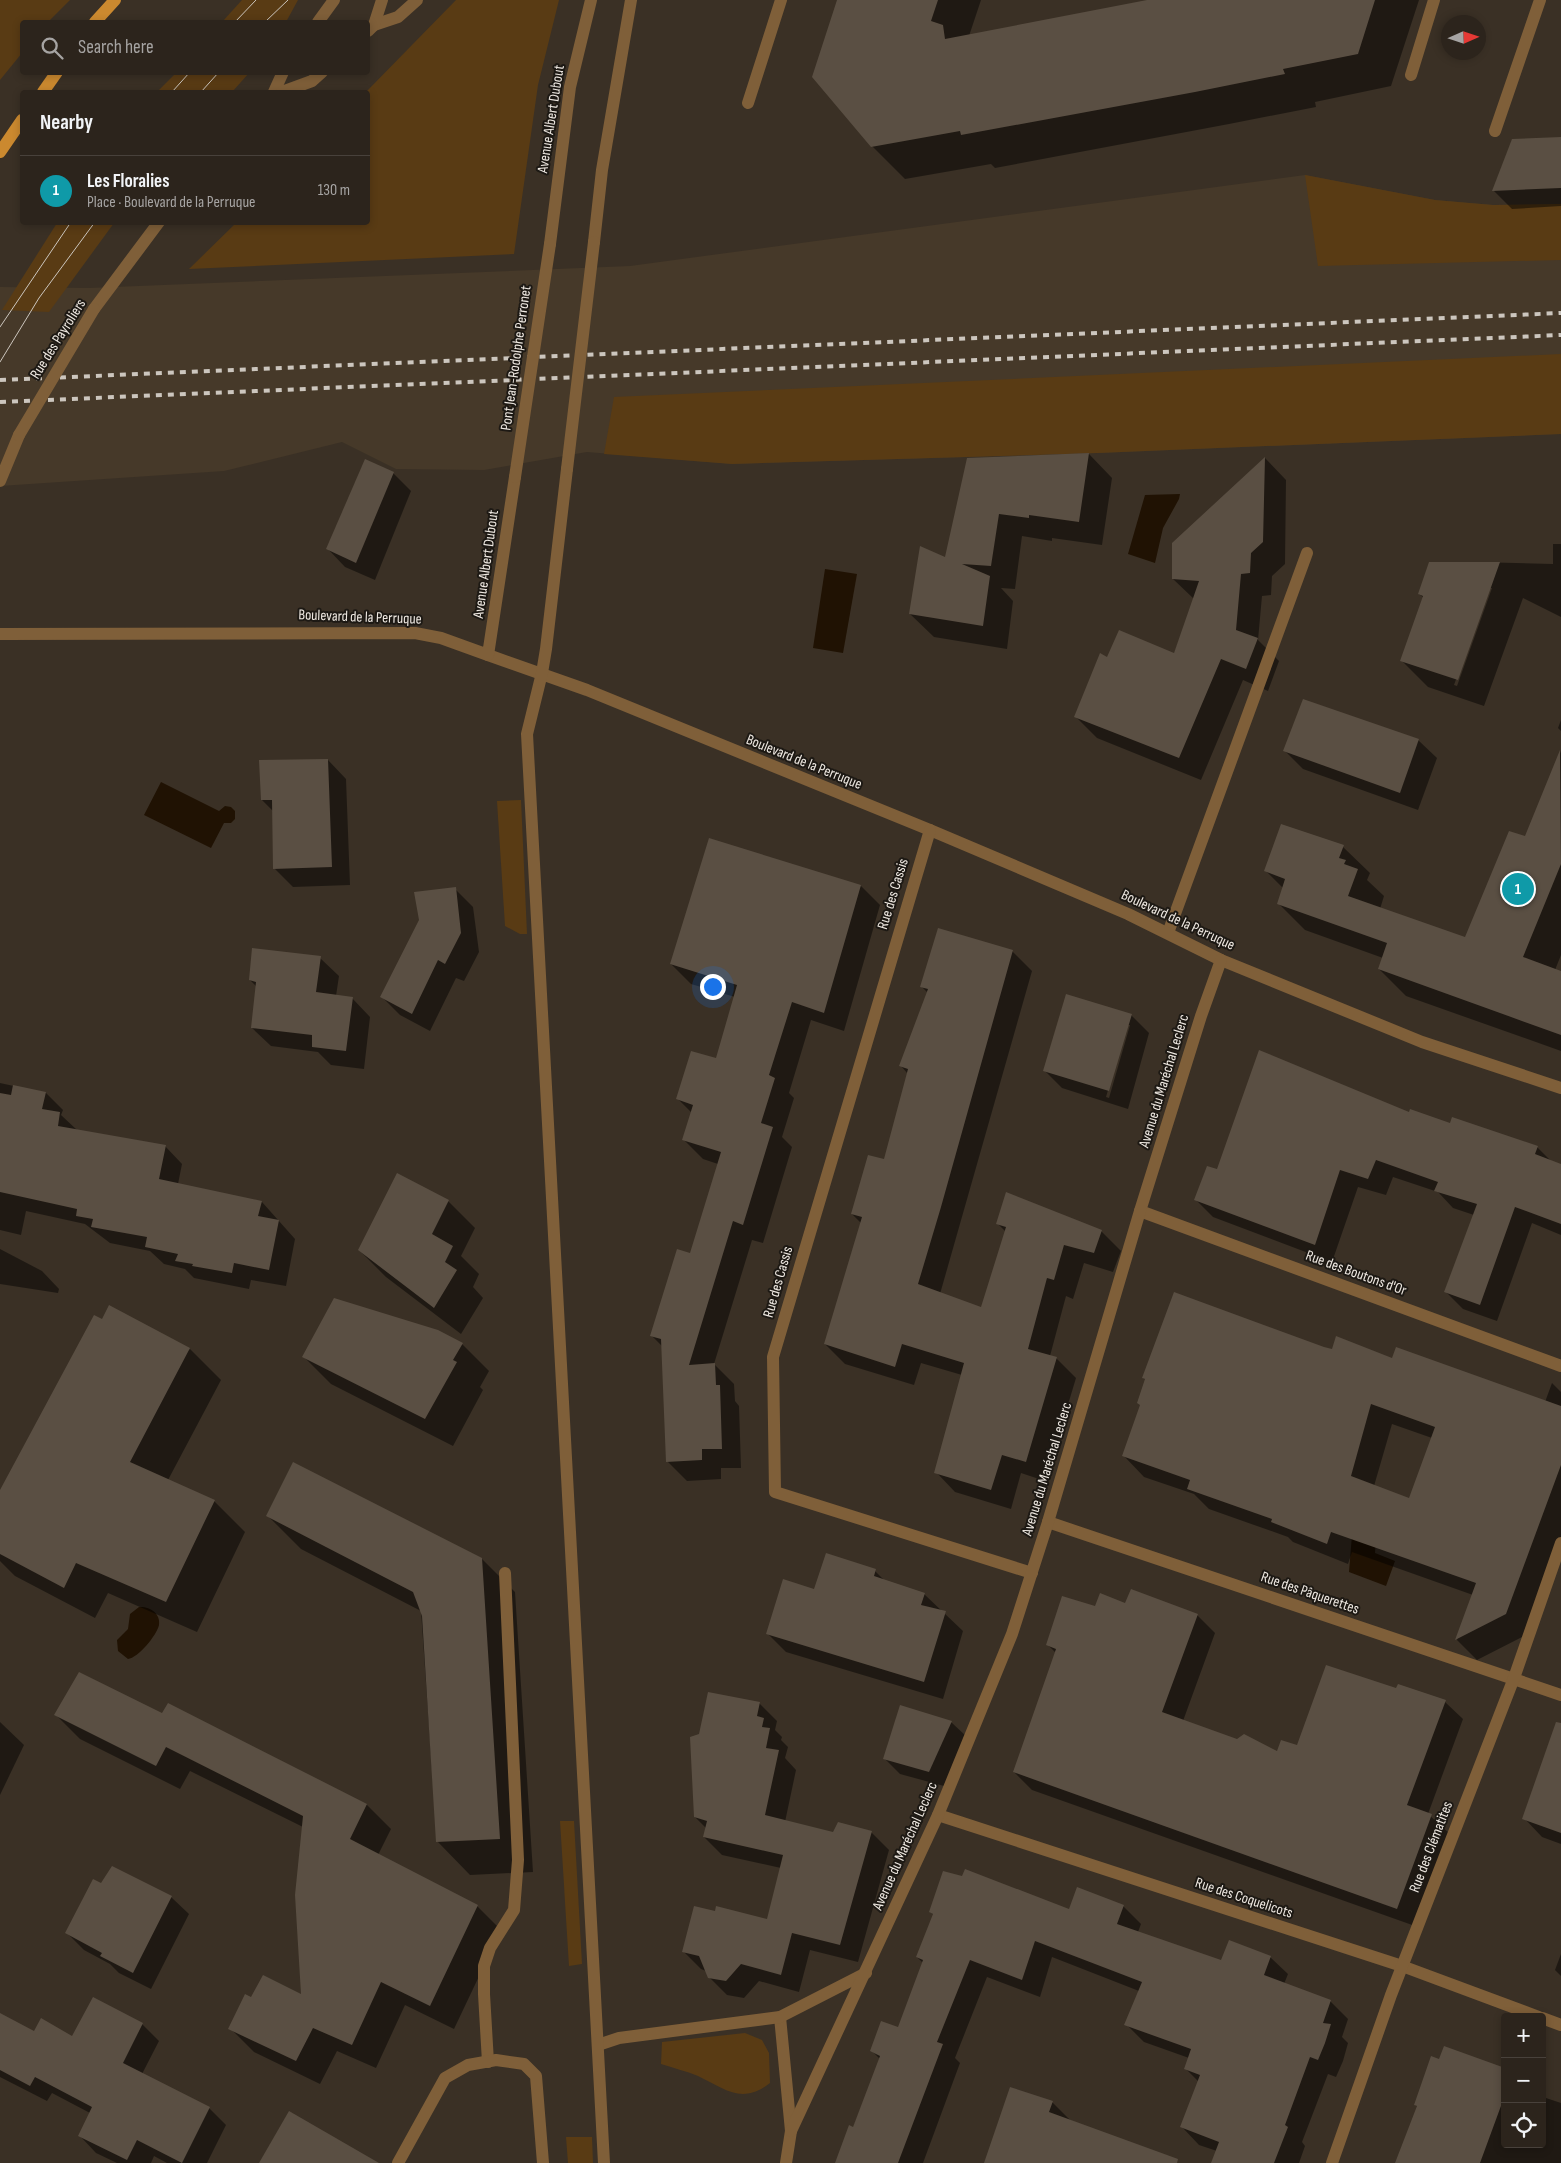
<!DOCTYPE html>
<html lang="en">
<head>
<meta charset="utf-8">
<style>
	body { margin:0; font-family:"Sofia Sans Condensed",sans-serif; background:#342c25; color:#f1f3f6 }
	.controls { position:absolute; right:15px; bottom:15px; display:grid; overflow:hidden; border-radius:5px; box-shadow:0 2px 8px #0003 }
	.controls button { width:45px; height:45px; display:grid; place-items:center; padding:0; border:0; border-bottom:1px solid #48413b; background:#2c241c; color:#f1f3f6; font:25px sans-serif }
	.compass { position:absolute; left:1441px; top:15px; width:45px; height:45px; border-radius:50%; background:#2c241c; box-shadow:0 2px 8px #0003; rotate:87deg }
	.you { position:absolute; left:712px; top:986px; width:18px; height:18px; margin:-12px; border:4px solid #fff; border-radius:50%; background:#1a73e8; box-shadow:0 0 0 8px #1a73e833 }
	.badge { display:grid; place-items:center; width:32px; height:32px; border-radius:50%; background:#1a73e8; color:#fff; font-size:16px; font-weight:700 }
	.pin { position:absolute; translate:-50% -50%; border:2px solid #fff; box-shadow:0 1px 5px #0006 }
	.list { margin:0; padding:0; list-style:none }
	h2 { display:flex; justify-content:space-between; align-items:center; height:65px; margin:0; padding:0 20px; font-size:21px }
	h2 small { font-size:16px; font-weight:400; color:#a6a4a3 }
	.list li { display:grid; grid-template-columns:32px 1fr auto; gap:15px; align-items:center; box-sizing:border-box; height:70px; padding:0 20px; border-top:1px solid #48413b }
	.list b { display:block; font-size:19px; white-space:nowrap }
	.list p { margin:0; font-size:16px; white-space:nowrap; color:#a6a4a3 }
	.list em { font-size:16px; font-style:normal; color:#a6a4a3 }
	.icon { flex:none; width:28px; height:28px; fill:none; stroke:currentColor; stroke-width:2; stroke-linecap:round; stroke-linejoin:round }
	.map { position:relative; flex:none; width:1561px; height:2163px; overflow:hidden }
	.search { position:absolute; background:#2c241c; box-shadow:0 2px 8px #0003; left:20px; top:20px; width:350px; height:55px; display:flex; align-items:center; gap:12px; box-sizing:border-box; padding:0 18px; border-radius:5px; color:#a6a4a3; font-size:19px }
	.panel { position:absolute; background:#2c241c; box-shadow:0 2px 8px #0003; left:20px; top:90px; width:350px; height:135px; border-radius:5px }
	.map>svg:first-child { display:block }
	.built { fill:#463929 }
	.green { fill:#593b14 }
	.water { fill:#201203 }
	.shadow { fill:#0007; fill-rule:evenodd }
	.building { fill:#5a4f43; fill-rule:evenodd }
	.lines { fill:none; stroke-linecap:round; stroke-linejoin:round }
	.service { stroke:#7f5f39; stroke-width:12 }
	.minor { stroke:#7f5f39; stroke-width:12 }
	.tertiary { stroke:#7f5f39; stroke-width:12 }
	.primary { stroke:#cb892f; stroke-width:12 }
	.tram { stroke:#ccc6be; stroke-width:1 }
	.rail { stroke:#ccc6be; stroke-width:4; stroke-dasharray:6 6; stroke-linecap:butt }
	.tertiary-bridge { stroke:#7f5f39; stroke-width:12 }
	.labels { text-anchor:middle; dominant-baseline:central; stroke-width:4; stroke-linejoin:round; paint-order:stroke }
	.street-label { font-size:15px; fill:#efe9e2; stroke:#1d1914 }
</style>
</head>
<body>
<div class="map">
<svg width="1561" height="2163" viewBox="0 0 1561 2163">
	<rect width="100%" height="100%" fill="#3a3025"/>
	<polygon class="built" points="1305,175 1435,200 1493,205 1561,204 1561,434 1098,453 732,464 587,452 484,470 396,469 342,442 224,471 0,486 0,287 89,288 630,266"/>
	<g class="green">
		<polygon points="0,0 70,0 48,22 22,22 22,53 0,80"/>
		<polygon points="242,0 298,0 286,22 222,22"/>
		<polygon points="456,0 559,0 538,85 514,254 189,269 236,223 368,222 366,92"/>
		<polygon points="176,73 176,72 249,73 232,92 157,92"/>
		<polygon points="1305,175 1435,200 1493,205 1561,204 1561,260 1318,266"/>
		<polygon points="57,223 114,223 49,312 2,310"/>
		<polygon points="1561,354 1561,434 1098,453 732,464 604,454 614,397"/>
		<polygon points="521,800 527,934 520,934 505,926 497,801"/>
		<polygon points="560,1821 574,1821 582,1964 569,1966"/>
		<path d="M745,2033l17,7 7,13 1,30c-28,22 -45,6 -72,-7 -12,-5 -25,-8 -37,-12l1,-22z"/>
		<polygon points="566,2137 592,2137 593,2163 568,2163"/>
	</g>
	<g class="water">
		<polygon points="1180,494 1179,499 1163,528 1155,563 1128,554 1145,495"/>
		<polygon points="825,569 857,574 843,653 813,648"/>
		<polygon points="161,782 219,811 225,806 231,807 235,811 235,819 231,823 224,823 211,848 144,815"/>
		<polygon points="1352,1535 1376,1538 1375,1553 1395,1561 1386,1586 1349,1572"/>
		<path d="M139,1607c10,-1 22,6 20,18 -2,10 -21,33 -31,34l-10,-8 -1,-11 11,-11 2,-15z"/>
	</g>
	<g class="shadow">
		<polygon points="838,0 981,0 969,36 1155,0 1419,0 1391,86 1315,102 1316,107 1229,124 995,168 991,164 905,179 872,146"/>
		<polygon points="1561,138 1561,206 1512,209 1494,191"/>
		<polygon points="1089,454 1112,478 1102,545 1052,538 1052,541 1022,536 1015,589 1001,588 1013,601 1007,649 934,637 910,614 946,559 968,459"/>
		<polygon points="1265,458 1286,480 1285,564 1272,576 1271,595 1262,596 1258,640 1279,661 1268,691 1243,680 1201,780 1097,738 1075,716 1108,658 1174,654 1194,599 1173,579"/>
		<polygon points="393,473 411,491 375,580 345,567 327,548"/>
		<path d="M1553,544h8v73l-38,-19 -39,108 -56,-19 -26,-26 22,-63 -5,-4 58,-30 -2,-2 78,2zM1489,588h3l-35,98 -3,-1z"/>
		<polygon points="1561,720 1561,731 1558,728"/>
		<polygon points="1418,740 1437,758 1418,810 1303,769 1285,751"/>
		<polygon points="1561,751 1561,955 1555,970 1561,973 1561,1051 1406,996 1379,969 1383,958 1305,930 1278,903 1283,888 1265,870 1343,847 1370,873 1367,880 1384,896 1380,909 1465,938 1525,838"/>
		<polygon points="328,760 346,779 350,885 293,887 274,868 273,811 262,800"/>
		<polygon points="861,886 880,905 844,1031 811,1020 789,1093 794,1098 782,1137 792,1147 763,1243 752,1240 714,1364 734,1384 735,1401 739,1406 741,1468 721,1468 721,1479 687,1481 668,1462 662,1346 652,1336 691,1254 718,1164 703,1159 684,1140 692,1113 678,1099 717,1060 735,997 691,984 671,964"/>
		<polygon points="455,889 473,907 479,952 464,981 456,978 430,1031 400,1015 382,997"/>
		<polygon points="1012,951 1032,971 940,1294 982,1308 1006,1232 998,1224 1101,1231 1121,1251 1113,1272 1084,1263 1073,1299 1066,1296 1050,1356 1056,1358 1076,1378 1045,1481 1021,1473 1011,1509 955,1492 936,1472 962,1375 921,1363 914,1385 845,1364 825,1344 861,1223 852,1214 885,1161 908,1074 901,1066 928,993 922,987"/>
		<polygon points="320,958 339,976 336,996 352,998 370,1017 364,1069 331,1065 318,1052 271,1046 252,1028 257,987 250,980"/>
		<path d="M1131,1015l18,18 -21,76 -66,-21 -18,-18zM1127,1025h3l-21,73 -3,-1z"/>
		<polygon points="0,1083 46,1093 63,1110 61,1115 77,1130 165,1146 182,1164 178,1184 262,1202 295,1239 286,1286 251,1280 249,1289 194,1278 185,1269 164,1264 150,1251 110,1243 85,1224 26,1211 21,1235 0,1230"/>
		<polygon points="1410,1114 1537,1147 1552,1162 1561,1165 1561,1235 1532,1223 1497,1321 1463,1309 1445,1291 1474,1215 1453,1208 1438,1192 1393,1177 1386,1195 1358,1187 1332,1262 1213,1217 1196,1200 1218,1171"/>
		<polygon points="397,1175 448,1201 475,1228 461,1256 479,1274 473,1287 483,1298 461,1334 386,1277 359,1250"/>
		<polygon points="0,1249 42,1271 59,1289 58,1293 0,1284"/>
		<polygon points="462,1344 489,1371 480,1387 483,1390 453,1446 331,1384 304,1357"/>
		<path d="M1324,1348l69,11 152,43 7,-19 9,9v148l-35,95 -49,25 -20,-20 16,-45 -121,-43 -4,12 -55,-22 -5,-5 -79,-28 -15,-15 -50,-17 -20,-21 17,-50 5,-26 -3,-2zM1392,1424l40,14 -22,62 -36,-14z"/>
		<polygon points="190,1349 221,1380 168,1480 214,1501 245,1532 197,1632 108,1593 95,1618 15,1576 0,1561 0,1493"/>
		<polygon points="268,1516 482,1559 515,1592 533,1872 470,1875 437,1841 421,1611 301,1549"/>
		<polygon points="875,1571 885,1581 924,1594 963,1631 943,1699 786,1652 768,1634 815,1590"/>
		<polygon points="1126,1605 1197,1615 1215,1633 1183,1721 1237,1740 1277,1752 1298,1746 1397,1690 1445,1702 1463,1719 1428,1814 1449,1833 1415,1926 1032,1790 1014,1772 1056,1653 1047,1644 1096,1607"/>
		<polygon points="759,1703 777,1721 775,1730 782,1737 781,1740 788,1747 785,1758 796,1770 785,1822 834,1834 871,1832 889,1850 858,1962 810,1950 799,1992 759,1981 744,1998 727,1995 709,1977 706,1971 701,1969 683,1951 716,1912 768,1920 781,1868 722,1855 704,1837 706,1828 695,1817 700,1735"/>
		<polygon points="169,1705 367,1805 391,1829 378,1855 477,1906 501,1930 454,2029 405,2005 376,2068 337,2051 320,2084 254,2052 230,2028 251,1999 303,1996 303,1827 190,1771 180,1789 80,1739 56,1715 163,1714"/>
		<polygon points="0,1722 24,1745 0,1795"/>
		<polygon points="951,1722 967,1737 944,1786 900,1774 885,1759"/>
		<polygon points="1561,1757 1561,1844 1542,1837 1524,1818"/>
		<polygon points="102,1884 171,1897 189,1914 151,1989 119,1973 110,1964 84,1950 67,1933"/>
		<polygon points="1123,1906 1141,1924 1138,1932 1222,1962 1270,1957 1288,1974 1284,1984 1330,2001 1348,2019 1342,2037 1348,2043 1343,2061 1336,2077 1328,2074 1302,2142 1305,2146 1299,2163 1213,2163 1217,2151 1199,2145 1182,2127 1199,2082 1186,2069 1189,2058 1144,2042 1126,2024 1139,1991 1052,1957 1040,1997 987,1977 955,2058 960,2063 923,2163 836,2163 853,2128 880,2059 871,2050 899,2029 923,1963 917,1957 934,1915 930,1912 1069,1910"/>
		<polygon points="1561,1954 1561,1976 1555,1970"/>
		<polygon points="0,2015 34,2032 73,2038 142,2024 159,2041 142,2074 209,2108 226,2125 207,2163 167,2163 154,2156 151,2163 117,2163 96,2153 80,2136 90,2113 52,2093 47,2101 0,2077"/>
		<polygon points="1440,2060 1505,2070 1505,2144 1542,2144 1542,2094 1546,2098 1561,2103 1561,2163 1397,2163 1418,2107 1415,2105"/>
		<polygon points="1052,2102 1070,2120 1160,2163 1043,2163 1013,2152"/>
	</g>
	<g class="building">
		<polygon points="837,0 938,0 931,21 943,25 945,39 1147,0 1375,0 1358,54 1283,69 1285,74 1195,92 961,135 960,131 871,147 812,77"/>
		<polygon points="1561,137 1561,188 1492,191 1512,139"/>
		<polygon points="1089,453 1079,522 1029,515 1029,518 999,514 991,566 962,564 990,576 983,626 909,614 920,546 945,557 967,458"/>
		<polygon points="1265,457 1263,542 1251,553 1250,573 1241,574 1236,630 1258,638 1246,669 1221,659 1179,758 1074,717 1100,653 1107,657 1119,630 1174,653 1199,581 1172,579 1172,543"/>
		<polygon points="365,459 394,472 356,563 326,549"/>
		<polygon points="1429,562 1500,562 1458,680 1400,661 1423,596 1418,594"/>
		<polygon points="1303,699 1419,739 1400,793 1283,751"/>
		<polygon points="1560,750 1561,864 1523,957 1561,971 1561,1035 1378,969 1387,943 1277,904 1285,879 1264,871 1281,824 1344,845 1339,858 1346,860 1344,864 1358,869 1348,896 1465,937 1509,831 1525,836"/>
		<polygon points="328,759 332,867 273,869 272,800 261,800 259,760"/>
		<polygon points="709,838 861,885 824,1013 792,1002 769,1075 775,1078 761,1123 773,1127 743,1225 733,1221 689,1365 715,1363 716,1385 720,1385 722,1449 702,1449 702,1460 666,1462 661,1339 650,1336 677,1249 690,1253 721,1152 682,1140 693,1105 676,1099 691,1051 716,1058 737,985 670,964"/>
		<polygon points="456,887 461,933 445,964 438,960 412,1014 380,997 419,920 414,892"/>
		<polygon points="938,928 1013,950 941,1207 918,1284 981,1307 1006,1227 996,1224 1006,1192 1102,1230 1094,1253 1064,1245 1054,1280 1047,1278 1028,1349 1057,1357 1026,1462 1002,1455 991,1490 934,1473 964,1363 902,1344 895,1367 824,1344 862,1217 851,1214 868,1155 884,1159 908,1069 899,1066 928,989 920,987"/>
		<polygon points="252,948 321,956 316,992 353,997 346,1051 312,1047 312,1035 251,1028 256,982 249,980"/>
		<polygon points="1066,994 1132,1014 1109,1091 1043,1071"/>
		<polygon points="1259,1050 1409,1112 1410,1109 1450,1123 1452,1117 1538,1146 1535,1154 1561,1164 1561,1224 1515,1207 1480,1305 1444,1292 1477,1204 1434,1191 1438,1182 1376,1160 1368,1179 1340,1170 1315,1245 1194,1200 1207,1166 1217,1169"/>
		<polygon points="13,1085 46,1092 42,1109 60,1112 58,1126 166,1145 159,1179 262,1201 258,1216 279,1220 269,1270 234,1263 232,1273 192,1266 193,1264 175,1261 178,1254 145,1247 147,1237 91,1227 93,1219 76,1216 77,1209 0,1192 0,1093 11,1095"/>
		<polygon points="397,1173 449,1200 432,1234 453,1246 445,1262 457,1270 434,1308 358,1250"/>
		<path d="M1174,1292l150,55 8,2 4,-13 56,22 4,-11 165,59v59l-55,149 -51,26 21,-57 -145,-51 -4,12 -56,-22 1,-3 -85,-30 3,-9 -68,-24 18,-51 -3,-2 8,-24 -3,-1zM1371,1404l64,23 -26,71 -58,-22z"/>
		<polygon points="334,1298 438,1330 463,1343 453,1360 457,1362 425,1419 302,1357"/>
		<polygon points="109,1305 190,1348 130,1462 215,1500 166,1602 76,1563 64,1588 0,1554 0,1490 94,1315 102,1319"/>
		<polygon points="293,1462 482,1558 500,1839 436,1842 422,1616 413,1592 266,1516"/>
		<polygon points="826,1553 876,1569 874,1576 925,1593 921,1605 946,1611 924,1682 766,1634 783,1579 814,1589"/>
		<polygon points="1131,1589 1198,1614 1162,1712 1237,1739 1244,1734 1277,1751 1281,1740 1297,1745 1326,1665 1396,1688 1398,1684 1446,1700 1407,1805 1432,1814 1397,1909 1013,1772 1056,1649 1046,1645 1062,1596 1095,1606 1100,1593 1125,1603"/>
		<polygon points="79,1672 162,1713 168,1703 367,1804 350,1839 478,1905 430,2006 381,1982 352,2045 313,2028 296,2061 228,2029 245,1994 251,1997 263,1975 301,1994 295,1895 303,1816 166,1747 156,1766 54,1715"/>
		<polygon points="708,1692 760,1702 757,1716 764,1718 762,1727 770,1728 766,1748 779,1750 765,1815 833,1832 838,1822 872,1831 840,1945 792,1933 781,1975 741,1964 726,1981 708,1978 699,1956 682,1952 694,1906 715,1911 716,1906 767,1919 783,1855 703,1837 707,1821 694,1817 690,1737 699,1734"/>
		<polygon points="900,1705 952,1721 929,1772 883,1759"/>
		<polygon points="1556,1722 1561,1723 1561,1833 1522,1819"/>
		<polygon points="112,1866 172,1896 133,1973 100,1956 102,1953 65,1933 93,1879 101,1883"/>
		<polygon points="965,1869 1069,1909 1077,1887 1124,1905 1117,1924 1221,1960 1229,1940 1271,1956 1264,1975 1331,2000 1323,2023 1331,2024 1325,2043 1318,2060 1310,2057 1285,2125 1288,2127 1274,2163 1211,2163 1219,2142 1180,2127 1200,2075 1184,2069 1191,2049 1124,2025 1142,1982 1035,1941 1022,1980 970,1960 937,2042 943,2044 898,2163 835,2163 849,2125 853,2127 880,2056 870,2051 881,2021 898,2027 923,1960 916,1957 933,1914 929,1912 943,1871 962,1876"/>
		<polygon points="93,1997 143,2023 123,2063 210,2107 182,2163 137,2140 127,2160 78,2136 92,2107 35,2077 30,2086 0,2070 0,2013 34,2031 41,2018 72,2036"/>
		<polygon points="1444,2046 1505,2068 1505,2095 1480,2163 1395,2163 1417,2106 1414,2105 1431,2056 1439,2059"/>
		<polygon points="1010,2087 1053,2101 1049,2112 1178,2159 1177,2163 984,2163"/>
		<polygon points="289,2111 379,2163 259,2163"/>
	</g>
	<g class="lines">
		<g class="service">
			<polyline points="1411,75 1434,0"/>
			<polyline points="748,103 781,0"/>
			<polyline points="1168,933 1307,553"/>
			<polyline points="488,2062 484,1994 484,1966 490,1948 514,1910 518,1860 505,1573"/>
		</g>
		<g class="minor">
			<polyline points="1495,131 1540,0"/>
			<polyline points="488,655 587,690 930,830 1128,914 1221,960 1422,1042 1561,1088"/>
			<polyline points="930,830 773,1357 775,1492 1032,1573"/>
			<polyline points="1140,1211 1561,1366"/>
			<polyline points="1048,1522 1561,1695"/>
			<polyline points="938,1815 1402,1966 1539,2017"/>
			<polyline points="780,2017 791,2131 786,2163"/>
			<polyline points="1542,2018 1561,2025"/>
			<polyline points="598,2045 619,2038 780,2017 866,1973"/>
			<polyline points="791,2131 938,1815 1012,1634 1048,1522 1140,1211 1201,1016 1221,960"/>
			<polyline points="398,2163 445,2078 468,2065 496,2060 524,2064 536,2076 543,2163"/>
			<polyline points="1332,2163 1391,1995 1514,1678 1561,1543"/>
		</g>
		<g class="tertiary">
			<polyline points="318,22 334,0"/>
			<polyline points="374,25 398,17 417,0"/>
			<polyline points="368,31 374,25 382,0"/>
			<polyline points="274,92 283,72"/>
			<polyline points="282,92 312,81 322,72"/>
			<polyline points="594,242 602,170 631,0"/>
			<polyline points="550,244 570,87 591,0"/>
			<polyline points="94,309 159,222"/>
			<polyline points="567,469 546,649 542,673 527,734 604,2163"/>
			<polyline points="0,481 19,435"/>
			<polyline points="0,634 415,633 441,638 488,655 515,477"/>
		</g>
		<g class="primary">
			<polyline points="95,22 115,0"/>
			<polyline points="43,92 57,72"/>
			<polyline points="0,152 22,120"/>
		</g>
		<g class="tram">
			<polyline points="235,22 256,0"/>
			<polyline points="265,22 288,0"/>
			<polyline points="172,92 190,72"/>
			<polyline points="201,92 219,72"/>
			<polyline points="0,327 71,222"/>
			<polyline points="0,362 39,298 95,222"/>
		</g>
		<g class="rail">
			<polyline points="0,380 1561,313"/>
			<polyline points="0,402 1561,335"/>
		</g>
		<g class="tertiary-bridge">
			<polyline points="19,435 94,309"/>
			<polyline points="567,469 594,242"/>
			<polyline points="515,477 550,244"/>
		</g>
	</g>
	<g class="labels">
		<g class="street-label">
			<text transform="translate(551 119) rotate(-81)">Avenue Albert Dubout</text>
			<text transform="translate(58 339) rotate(-58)">Rue des Payroliers</text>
			<text transform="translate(516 358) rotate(-82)">Pont Jean-Rodolphe Perronet</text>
			<text transform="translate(486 564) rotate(-82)">Avenue Albert Dubout</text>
			<text transform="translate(360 617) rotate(2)">Boulevard de la Perruque</text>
			<text transform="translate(804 762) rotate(22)">Boulevard de la Perruque</text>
			<text transform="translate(893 894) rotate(-73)">Rue des Cassis</text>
			<text transform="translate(1178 920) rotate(25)">Boulevard de la Perruque</text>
			<text transform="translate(1164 1081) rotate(-73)">Avenue du Maréchal Leclerc</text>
			<text transform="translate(1356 1273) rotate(20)">Rue des Boutons d'Or</text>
			<text transform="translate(778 1282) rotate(-74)">Rue des Cassis</text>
			<text transform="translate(1047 1469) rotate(-73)">Avenue du Maréchal Leclerc</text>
			<text transform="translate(1310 1593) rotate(19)">Rue des Pâquerettes</text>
			<text transform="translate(905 1846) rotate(-66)">Avenue du Maréchal Leclerc</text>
			<text transform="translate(1431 1847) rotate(-69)">Rue des Clématites</text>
			<text transform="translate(1244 1898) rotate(18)">Rue des Coquelicots</text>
		</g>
	</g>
</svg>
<div class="controls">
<button>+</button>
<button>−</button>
<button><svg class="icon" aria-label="locate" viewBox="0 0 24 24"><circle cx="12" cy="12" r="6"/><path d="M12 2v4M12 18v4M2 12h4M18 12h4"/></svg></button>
</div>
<svg class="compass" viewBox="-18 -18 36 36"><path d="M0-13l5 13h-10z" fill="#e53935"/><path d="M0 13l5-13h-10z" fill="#a6a4a3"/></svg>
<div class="you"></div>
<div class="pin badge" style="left:1518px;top:889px;background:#0f9aa8">1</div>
<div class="search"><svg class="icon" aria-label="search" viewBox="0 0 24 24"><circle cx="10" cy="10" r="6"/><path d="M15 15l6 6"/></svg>Search here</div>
<section class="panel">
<h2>Nearby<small></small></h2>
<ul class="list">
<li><span class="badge" style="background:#0f9aa8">1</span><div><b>Les Floralies</b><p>Place · Boulevard de la Perruque</p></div><em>130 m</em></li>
</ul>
</section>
</div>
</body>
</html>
